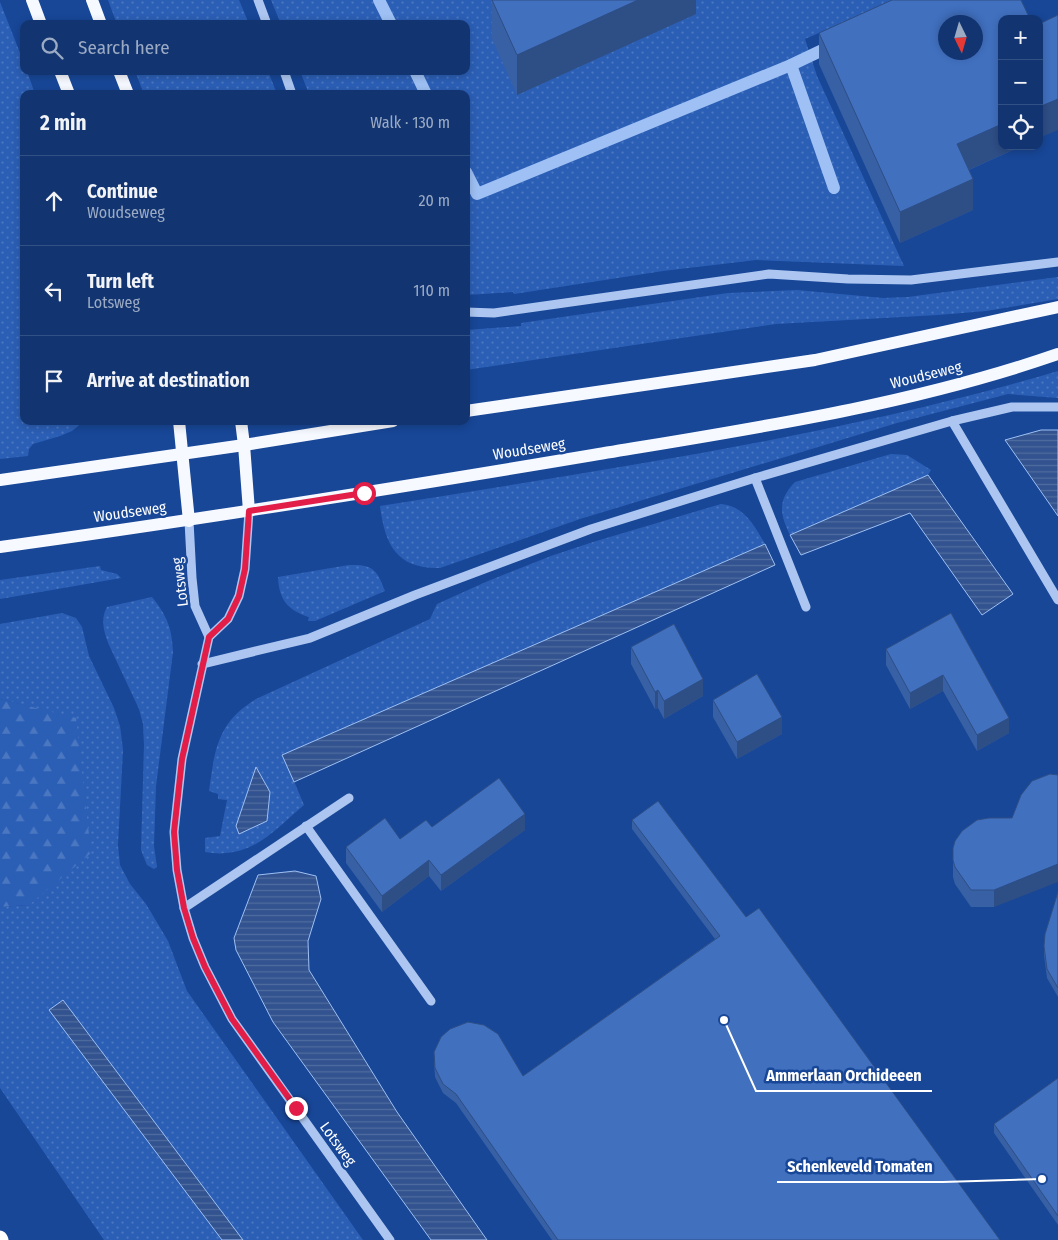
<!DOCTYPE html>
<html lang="en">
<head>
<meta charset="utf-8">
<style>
	body { margin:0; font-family:"Fira Sans Condensed",sans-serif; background:#1b3d77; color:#f1f3f6 }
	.controls { position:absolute; right:15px; top:15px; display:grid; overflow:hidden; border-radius:10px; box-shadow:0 2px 8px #0003 }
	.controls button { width:45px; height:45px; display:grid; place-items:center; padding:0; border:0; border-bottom:1px solid #315084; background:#123572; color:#f1f3f6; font:25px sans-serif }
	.compass { position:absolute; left:938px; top:15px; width:45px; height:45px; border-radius:50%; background:#123572; box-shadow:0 2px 8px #0003; rotate:175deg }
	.stop { position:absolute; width:15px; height:15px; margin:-11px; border:4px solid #e11d48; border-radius:50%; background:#fff }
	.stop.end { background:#e11d48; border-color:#fff; box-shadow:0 1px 5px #0008 }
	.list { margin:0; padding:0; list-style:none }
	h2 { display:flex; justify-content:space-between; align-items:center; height:65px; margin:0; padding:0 20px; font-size:21px }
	h2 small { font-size:16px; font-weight:400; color:#9cabc4 }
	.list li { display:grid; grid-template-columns:32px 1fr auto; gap:15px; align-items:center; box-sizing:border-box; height:90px; padding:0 20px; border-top:1px solid #315084 }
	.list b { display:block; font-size:19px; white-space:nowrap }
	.list p { margin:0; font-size:16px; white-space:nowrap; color:#9cabc4 }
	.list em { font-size:16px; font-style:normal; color:#9cabc4 }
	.icon { flex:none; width:28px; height:28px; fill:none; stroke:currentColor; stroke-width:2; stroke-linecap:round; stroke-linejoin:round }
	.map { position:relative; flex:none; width:1058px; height:1240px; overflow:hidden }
	.search { position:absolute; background:#123572; box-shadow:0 2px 8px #0003; left:20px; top:20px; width:450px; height:55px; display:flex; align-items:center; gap:12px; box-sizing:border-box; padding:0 18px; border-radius:10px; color:#9cabc4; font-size:19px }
	.panel { position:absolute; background:#123572; box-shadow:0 2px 8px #0003; left:20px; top:90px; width:450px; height:335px; border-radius:10px }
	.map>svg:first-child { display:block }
	.grass { fill:url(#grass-dots); fill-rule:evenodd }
	.forest { fill:url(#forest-firs) }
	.water { fill:url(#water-rules); stroke:#9ec0f4 }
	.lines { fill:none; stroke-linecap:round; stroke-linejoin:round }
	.stream { stroke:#9ec0f4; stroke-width:12 }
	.minor { stroke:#acc6f1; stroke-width:9 }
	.major { stroke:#f6f9ff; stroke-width:12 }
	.highway { stroke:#fff; stroke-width:15 }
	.wall { fill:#3860a4 }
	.shaded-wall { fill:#2e4e86 }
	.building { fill:#4170bf; stroke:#2e4e86; fill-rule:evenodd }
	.route { stroke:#e11d48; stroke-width:6 }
	.labels { text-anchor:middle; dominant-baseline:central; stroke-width:5; stroke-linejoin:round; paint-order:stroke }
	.street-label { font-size:15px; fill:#fff; stroke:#184798 }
	.leader { fill:none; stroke:#fff; stroke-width:2 }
	.callout-dot { fill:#fff; stroke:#184798; stroke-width:2 }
	.callout-label { font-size:16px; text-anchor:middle; font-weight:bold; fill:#fff; stroke:#184798; stroke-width:5; stroke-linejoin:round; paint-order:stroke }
</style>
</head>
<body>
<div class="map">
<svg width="1058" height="1240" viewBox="0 0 1058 1240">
	<defs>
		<pattern id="grass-dots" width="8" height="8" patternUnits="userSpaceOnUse" patternTransform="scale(1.25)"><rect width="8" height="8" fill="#2b5fb6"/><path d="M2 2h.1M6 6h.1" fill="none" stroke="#4b77c1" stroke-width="1.8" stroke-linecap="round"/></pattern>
		<pattern id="forest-firs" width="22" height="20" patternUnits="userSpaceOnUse" patternTransform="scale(1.25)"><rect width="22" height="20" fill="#2b5fb6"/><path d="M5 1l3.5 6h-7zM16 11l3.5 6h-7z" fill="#4b77c1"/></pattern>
		<pattern id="water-rules" width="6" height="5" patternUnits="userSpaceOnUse" patternTransform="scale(1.25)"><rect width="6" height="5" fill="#32538f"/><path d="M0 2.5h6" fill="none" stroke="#516da0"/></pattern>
	</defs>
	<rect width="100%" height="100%" fill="#184798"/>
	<g class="grass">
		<polygon points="108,0 239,0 249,24 117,24"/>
		<polygon points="271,0 895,0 805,39 817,76 904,266 756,260 663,271 514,294 513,292 466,295 466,94 309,94 300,71 466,71 466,24 281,24"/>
		<polygon points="0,2 24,63 24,71 27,71 35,94 24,94 24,421 84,421 72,431 60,436 33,444 29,449 28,456 0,459"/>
		<polygon points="135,71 268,71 277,94 144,94"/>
		<polygon points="1058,277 1058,299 986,311 938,315 776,324 466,370 466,330 521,326 521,323 728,293 797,290 883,298 908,297"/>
		<path d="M1058,371v27l-50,-4 -111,29 -317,96 -140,49c-44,1 -55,-24 -60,-62 227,-37 457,-69 678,-135z"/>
		<path d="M891,454l16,1 24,15 -3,5 -138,60c-10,-21 -13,-34 5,-53z"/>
		<path d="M721,504c23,2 33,21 44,40l-482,211 21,50c-32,27 -53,55 -99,47v-14l15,-2 7,-36 -9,-1v-5l-9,-3c6,-42 8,-68 47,-92l174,-80 7,-15 51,-23 63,-25 42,-14zM256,767l14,25 -3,29z"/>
		<path d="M349,565c23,-1 28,4 36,26l-70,30h-7l1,-4c-22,-7 -30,-18 -31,-40z"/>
		<polygon points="100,566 101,570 117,574 121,578 0,599 0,580"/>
		<path d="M152,597c15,19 20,31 21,55l-17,134 -2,60 3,21 -3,2 -7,-4 -6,-15 3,-105 -1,-21 -4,-15 -30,-64c-5,-12 -9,-26 -2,-38z"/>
		<polygon points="62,613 76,618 82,627 89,656 114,708 120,726 123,750 118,845 120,865 130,884 146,904 168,941 187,991 363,1240 104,1240 0,1088 0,907 29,905 76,719 0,699 0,624"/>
	</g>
	<polygon class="forest" points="0,699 76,718 91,853 29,905 0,907"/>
	<g class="water">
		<polygon points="1041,430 1058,430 1058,516 1005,440"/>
		<polygon points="928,475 1013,594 982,615 910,513 801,555 790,535"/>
		<polygon points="765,544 775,565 294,782 282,755"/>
		<polygon points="256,767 270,792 267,821 239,834 236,826"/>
		<polygon points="295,871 316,876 321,899 308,941 309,970 397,1112 487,1240 431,1240 273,1022 236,950 234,938 258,875"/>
		<polygon points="63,1000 243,1240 222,1240 49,1010"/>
	</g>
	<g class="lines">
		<g class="stream">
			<polyline points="379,0 391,24"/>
			<polyline points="791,65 834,188"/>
			<polyline points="415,71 426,94"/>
			<polyline points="466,172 477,194 791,65 833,45"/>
		</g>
		<g class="minor">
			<polyline points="258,0 267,24"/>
			<polyline points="284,71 292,94"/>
			<polyline points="466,312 494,313 769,274 848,279 911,280 1058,262"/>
			<polyline points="952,421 1058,600"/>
			<polyline points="755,478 806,607"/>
			<polyline points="249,511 245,569 239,596 228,619 209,637 182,759 174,832 177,870 184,908 193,938 205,967 232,1019 390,1240"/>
			<polyline points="189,521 192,578 195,606 209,637"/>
			<polyline points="202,664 310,638 415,595 591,529 755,478 952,421 1012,407 1058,407"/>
			<polyline points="306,826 431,1001"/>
			<polyline points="184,908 349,798"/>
		</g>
		<g class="major">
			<polyline points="32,0 41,24"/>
			<polyline points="92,0 101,24"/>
			<polyline points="60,71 69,94"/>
			<polyline points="119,71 128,94"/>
			<polyline points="466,411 815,360 1058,307"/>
			<polyline points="179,421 189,521"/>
			<polyline points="241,421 244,445 249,511"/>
			<polyline points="0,480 244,445 393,421"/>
			<path d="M0,547c198,-27 396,-59 593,-92 156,-26 315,-49 465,-101"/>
		</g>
		<polyline class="highway" points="0,1238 1,1240"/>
	</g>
	<g class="wall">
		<polygon points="492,0 696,0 696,14 517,95 492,39"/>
		<polygon points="819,33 1022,146 969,170 973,210 900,243 819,64"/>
		<polygon points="951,613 1009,733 977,751 943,691 910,709 886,665 886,649"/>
		<polygon points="631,647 703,696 664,719 658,708 655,709 631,664"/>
		<polygon points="713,700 782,734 737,759 713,717"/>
		<polygon points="1012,818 994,907 971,907 955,884 953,877 953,848"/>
		<polygon points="632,820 746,917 1000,1240 552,1240 456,1103 443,1093 435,1077 434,1062 523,1076 715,939 632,829"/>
		<polygon points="432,827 525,830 441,891 429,876 382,912 346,863 346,847 400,839"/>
		<polygon points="1058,892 1058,997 1047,978 1044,955 1044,946"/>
		<polygon points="1058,1078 1058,1225 994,1133 994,1124"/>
	</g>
	<g class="shaded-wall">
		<polygon points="638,0 696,0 696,14 517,95 517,55"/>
		<polygon points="1058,99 1058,130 1039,138 1039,107"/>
		<polygon points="1002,124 1002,146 1022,146 957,175 957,144"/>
		<polygon points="973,179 973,210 900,243 900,212"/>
		<polygon points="943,675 943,691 910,709 910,693"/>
		<polygon points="703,679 703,696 664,719 664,701"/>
		<polygon points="658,690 658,708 655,709 655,692"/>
		<polygon points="782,717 782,734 737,759 737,742"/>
		<polygon points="1009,718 1009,733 977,751 977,735"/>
		<polygon points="525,814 525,830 441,891 441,875"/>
		<polygon points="429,860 429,876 382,912 382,896"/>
		<polygon points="1058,864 1058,882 994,907 994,890"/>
	</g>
	<g class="building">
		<polygon points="492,0 638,0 517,55"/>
		<path d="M892,0h129l9,19h-28v105l-45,20 16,35 -73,33 -81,-179zM946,22h30v30h-30z"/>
		<polygon points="1058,15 1058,99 1039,107 1039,24"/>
		<polygon points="951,613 1009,718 977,735 943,675 910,693 886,649"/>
		<polygon points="674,624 703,679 664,701 658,690 655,692 631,647"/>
		<polygon points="757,674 782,717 737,742 713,700"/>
		<polygon points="1050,774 1058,775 1058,864 994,890 971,890 955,867 953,860 953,848 955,841 962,831 977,820 989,818 1012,818 1021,795 1032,781"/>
		<polygon points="499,778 525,814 441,875 429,860 382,896 346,847 385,818 400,839 426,820 432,827"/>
		<polygon points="658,801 746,917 759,908 1000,1240 558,1240 456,1094 443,1084 435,1068 434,1052 441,1037 450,1029 468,1022 484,1025 498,1034 523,1076 720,936 632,820"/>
		<polygon points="1058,892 1058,988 1047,969 1044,946 1045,934"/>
		<polygon points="1058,1078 1058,1216 994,1124"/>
	</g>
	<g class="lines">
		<polyline class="route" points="296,1108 232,1019 205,967 193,938 184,908 177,870 174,832 182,759 209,637 228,619 239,596 245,569 249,511 364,493"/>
	</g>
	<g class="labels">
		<g class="street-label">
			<text transform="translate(926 375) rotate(-14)">Woudseweg</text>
			<text transform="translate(529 449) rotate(-9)">Woudseweg</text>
			<text transform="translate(130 512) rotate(-8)">Woudseweg</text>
			<text transform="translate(180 582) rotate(-97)">Lotsweg</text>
			<text transform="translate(338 1144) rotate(54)">Lotsweg</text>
		</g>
	</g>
	<path class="leader" d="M724 1020L756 1091H932M1042 1179L943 1182H777"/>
	<g class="callout-dot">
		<circle cx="724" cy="1020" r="5"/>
		<circle cx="1042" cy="1179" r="5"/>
	</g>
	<g class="callout-label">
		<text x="844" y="1081">Ammerlaan Orchideeen</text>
		<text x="860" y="1172">Schenkeveld Tomaten</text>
	</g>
</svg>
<div class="controls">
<button>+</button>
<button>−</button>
<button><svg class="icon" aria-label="locate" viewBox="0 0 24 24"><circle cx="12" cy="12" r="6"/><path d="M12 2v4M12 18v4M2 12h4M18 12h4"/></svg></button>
</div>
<svg class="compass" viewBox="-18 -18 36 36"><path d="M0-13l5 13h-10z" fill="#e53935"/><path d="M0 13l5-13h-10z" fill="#9cabc4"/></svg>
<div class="stop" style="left:364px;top:493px"></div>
<div class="stop end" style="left:296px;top:1108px"></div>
<div class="search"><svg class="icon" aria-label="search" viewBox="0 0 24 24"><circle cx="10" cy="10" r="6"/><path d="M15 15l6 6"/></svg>Search here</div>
<section class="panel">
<h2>2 min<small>Walk · 130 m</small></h2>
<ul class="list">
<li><svg class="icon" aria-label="ahead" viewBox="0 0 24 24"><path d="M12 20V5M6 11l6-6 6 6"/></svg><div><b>Continue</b><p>Woudseweg</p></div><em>20 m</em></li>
<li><svg class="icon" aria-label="left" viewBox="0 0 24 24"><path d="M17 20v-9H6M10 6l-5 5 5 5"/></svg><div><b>Turn left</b><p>Lotsweg</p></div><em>110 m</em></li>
<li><svg class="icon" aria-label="arrive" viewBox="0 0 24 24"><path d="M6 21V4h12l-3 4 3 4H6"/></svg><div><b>Arrive at destination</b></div></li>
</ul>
</section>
</div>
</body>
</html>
